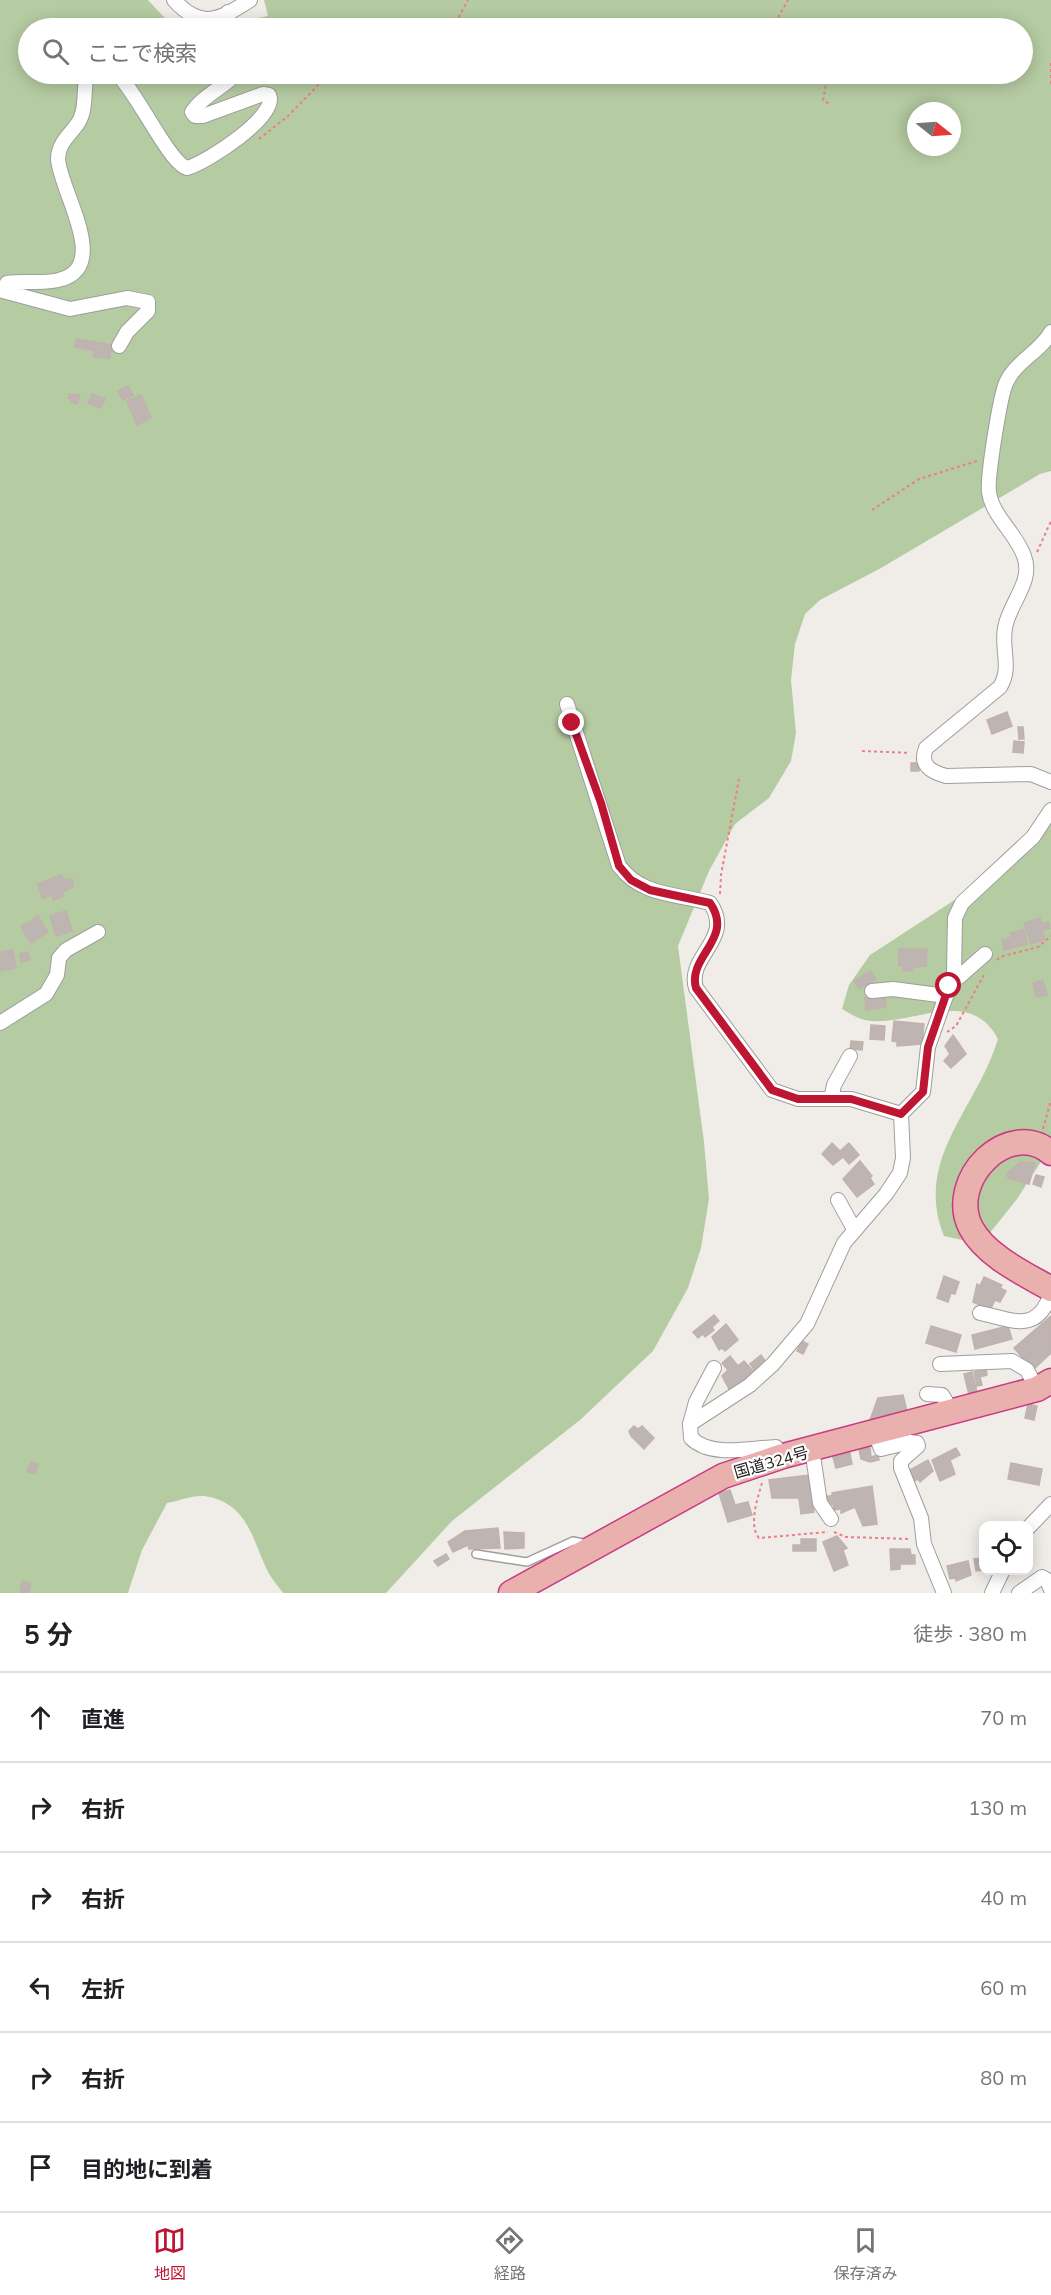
<!DOCTYPE html>
<html lang="ja">
<head>
<meta charset="utf-8">
<style>
	body { margin:0; font-family:Mulish,"Noto Sans JP",sans-serif; background:#f6f6f6; color:#202124 }
	.controls { position:absolute; right:18px; bottom:18px; display:grid; overflow:hidden; border-radius:12px; box-shadow:0 3px 15px #0003 }
	.controls button { width:54px; height:54px; display:grid; place-items:center; padding:0; border:0; border-bottom:2px solid #e0e0e0; background:#fff; color:#202124; font:30px sans-serif }
	.compass { position:absolute; left:907px; top:102px; width:54px; height:54px; border-radius:50%; background:#fff; box-shadow:0 3px 15px #0003; rotate:107deg }
	.stop { position:absolute; width:18px; height:18px; margin:-14px; border:4px solid #bd1532; border-radius:50%; background:#fff }
	.stop.end { background:#bd1532; border-color:#fff; box-shadow:0 2px 6px #0008 }
	.list { margin:0; padding:0; list-style:none }
	h2 { display:flex; justify-content:space-between; align-items:center; height:78px; margin:0; padding:0 24px; font-size:26px }
	h2 small { font-size:20px; font-weight:400; color:#757577 }
	.list li { display:grid; grid-template-columns:39px 1fr auto; gap:18px; align-items:center; box-sizing:border-box; height:90px; padding:0 24px; border-top:2px solid #e0e0e0 }
	.list b { display:block; font-size:22px; white-space:nowrap }
	.list em { font-size:20px; font-style:normal; color:#757577 }
	.icon { flex:none; width:33px; height:33px; fill:none; stroke:currentColor; stroke-width:2; stroke-linecap:round; stroke-linejoin:round }
	.map { position:relative; flex:none; width:1051px; height:1593px; overflow:hidden }
	.search { position:absolute; background:#fff; box-shadow:0 3px 15px #0003; left:18px; right:18px; top:18px; height:66px; display:flex; align-items:center; gap:15px; box-sizing:border-box; padding:0 21px; border-radius:33px; color:#757577; font-size:22px }
	.sheet { height:618px; background:#fff }
	nav { display:flex; justify-content:space-around; align-items:center; box-sizing:border-box; height:84px; border-top:2px solid #e0e0e0; background:#fff; font-size:16px; color:#757577 }
	nav a { display:grid; justify-items:center; gap:3px }
	nav .on { color:#bd1532 }
	.map>svg:first-child { display:block }
	.forest { fill:#b5cba2; fill-rule:evenodd }
	.building { fill:#beb5b2; stroke:#c1b2ad; stroke-width:1.5 }
	.lines { fill:none; stroke-linecap:round; stroke-linejoin:round }
	.service-casing { stroke:#9e9e9e; stroke-width:10 }
	.minor-casing { stroke:#9e9e9e; stroke-width:16 }
	.trunk-casing { stroke:#ca3a84; stroke-width:27 }
	.path { stroke:#ec7e86; stroke-width:2; stroke-dasharray:3 3; stroke-linecap:butt }
	.service { stroke:#fff; stroke-width:7 }
	.minor { stroke:#fff; stroke-width:14 }
	.trunk { stroke:#e9b0ae; stroke-width:24 }
	.route { stroke:#bd1532; stroke-width:8 }
	.labels { text-anchor:middle; dominant-baseline:central; stroke-width:4.5; stroke-linejoin:round; paint-order:stroke }
	.street-label { font-size:16px; fill:#212121; stroke:#fff }
</style>
</head>
<body>
<div class="map">
<svg width="1051" height="1593" viewBox="0 0 1051 1593">
	<rect width="100%" height="100%" fill="#f0ede9"/>
	<g class="forest">
		<path d="M0,0h148l26,28h-146v46h994v-46h-813l59,-12 -4,-16h787v471l-11,3 -159,94 -61,32 -15,14 -10,30 -4,36 5,53 -5,28 -22,37 -34,26 -26,47 -31,75 26,196 5,57 -8,49 -13,40 -35,63 -73,69 -128,101 -66,72h-103c-5,-7 -12,-15 -16,-23 -15,-32 -20,-68 -63,-74 -11,-1 -26,5 -37,7l-25,47 -14,43h-128zM916,111h36v36h-36z"/>
		<path d="M1051,824v322l-34,53 -36,45 -37,-8c-31,-77 33,-127 54,-197 -27,-52 -83,-15 -126,-18 -11,0 -21,-7 -30,-12l7,-24 21,-30 157,-102z"/>
	</g>
	<g class="building">
		<polygon points="76,339 113,345 109,359 93,356 94,351 75,347"/>
		<polygon points="128,386 133,395 123,400 118,391"/>
		<polygon points="69,394 80,395 77,404 71,402 72,399 68,398"/>
		<polygon points="92,394 105,399 101,408 88,403"/>
		<polygon points="141,395 151,418 137,425 127,401"/>
		<polygon points="1007,712 1012,726 992,734 987,720"/>
		<polygon points="1018,727 1023,727 1024,739 1019,739"/>
		<polygon points="1014,741 1024,742 1023,753 1013,752"/>
		<rect x="911" y="763" width="8" height="8"/>
		<polygon points="60,875 66,880 72,879 73,887 63,892 64,896 53,900 52,895 42,898 38,884"/>
		<polygon points="66,911 72,931 56,936 50,916"/>
		<polygon points="38,916 48,932 31,943 21,927"/>
		<polygon points="1040,918 1042,924 1048,922 1050,928 1042,931 1045,939 1031,944 1024,923"/>
		<polygon points="1024,930 1027,944 1004,950 1002,940 1011,938 1010,933"/>
		<polygon points="899,949 927,949 926,966 912,967 912,971 903,970 903,966 899,966"/>
		<polygon points="13,950 16,968 0,971 1,952"/>
		<polygon points="28,952 30,960 21,962 20,954"/>
		<polygon points="870,971 876,979 859,989 854,981"/>
		<polygon points="1043,980 1047,995 1036,997 1033,983"/>
		<polygon points="885,996 886,1007 866,1010 865,998"/>
		<polygon points="894,1021 924,1024 922,1044 897,1046 897,1042 892,1041"/>
		<polygon points="871,1025 885,1026 884,1040 870,1039"/>
		<polygon points="953,1035 966,1054 951,1068 944,1061 950,1054 945,1046"/>
		<polygon points="851,1041 863,1042 862,1050 850,1049"/>
		<polygon points="832,1143 840,1151 849,1143 859,1155 849,1164 843,1157 833,1165 822,1154"/>
		<polygon points="860,1161 872,1176 870,1178 874,1184 857,1197 843,1179"/>
		<polygon points="1021,1162 1035,1163 1029,1184 1008,1178 1007,1173"/>
		<polygon points="1036,1175 1044,1177 1041,1187 1033,1184"/>
		<polygon points="944,1276 959,1282 955,1294 951,1293 948,1302 937,1298"/>
		<polygon points="984,1277 1002,1285 1000,1288 1006,1291 1000,1302 995,1300 990,1310 973,1302 977,1284 980,1286"/>
		<polygon points="714,1315 719,1321 712,1327 714,1330 705,1337 703,1334 698,1338 693,1332"/>
		<polygon points="1051,1316 1051,1353 1033,1370 1014,1348"/>
		<polygon points="726,1324 738,1340 725,1351 722,1348 719,1350 712,1337"/>
		<polygon points="931,1326 961,1335 956,1352 926,1343"/>
		<polygon points="1008,1326 1012,1339 975,1349 972,1335"/>
		<polygon points="802,1341 808,1344 803,1354 797,1351"/>
		<polygon points="761,1355 766,1362 755,1371 750,1364"/>
		<polygon points="730,1356 738,1366 744,1361 754,1372 735,1389 733,1386 729,1389 722,1376 728,1370 722,1363"/>
		<polygon points="986,1369 987,1375 980,1377 982,1385 977,1386 974,1372"/>
		<polygon points="972,1372 977,1392 969,1395 964,1374"/>
		<polygon points="903,1395 907,1411 870,1420 878,1398"/>
		<polygon points="1028,1404 1037,1406 1034,1420 1025,1418"/>
		<polygon points="634,1426 638,1429 642,1426 654,1438 644,1449 631,1436 629,1431"/>
		<polygon points="870,1447 871,1457 878,1455 879,1460 870,1462 861,1459 859,1449"/>
		<polygon points="956,1448 960,1455 950,1460 955,1474 940,1481 932,1460"/>
		<polygon points="849,1449 852,1464 836,1468 832,1454"/>
		<polygon points="928,1460 933,1471 920,1482 918,1479 914,1481 908,1471"/>
		<polygon points="31,1462 38,1464 35,1474 27,1472"/>
		<polygon points="1011,1463 1042,1469 1039,1485 1008,1479"/>
		<polygon points="809,1475 814,1512 801,1514 799,1498 772,1498 769,1480"/>
		<polygon points="872,1486 877,1524 863,1526 855,1507 841,1513 841,1509 834,1510 833,1504 828,1505 827,1496 832,1496 832,1493"/>
		<polygon points="730,1490 735,1505 748,1502 752,1515 728,1522 719,1493"/>
		<polygon points="498,1528 500,1548 469,1549 468,1545 453,1552 448,1542 465,1531"/>
		<polygon points="504,1532 524,1533 524,1548 505,1549"/>
		<polygon points="837,1536 847,1548 843,1550 848,1565 834,1571 823,1542"/>
		<polygon points="801,1539 816,1539 816,1551 793,1551 793,1545 801,1545"/>
		<polygon points="890,1549 910,1549 911,1555 915,1555 915,1564 900,1564 900,1569 891,1570"/>
		<polygon points="446,1554 449,1559 438,1566 434,1561"/>
		<polygon points="984,1558 984,1570 976,1571 974,1559"/>
		<polygon points="968,1561 971,1575 956,1581 956,1578 950,1579 947,1566"/>
		<polygon points="22,1581 31,1583 29,1593 20,1593"/>
	</g>
	<g class="lines">
		<g class="service-casing">
			<polyline id="service" points="476,1554 527,1562 573,1541 587,1544"/>
		</g>
		<g class="minor-casing">
			<g id="minor">
				<path d="M174,0c27,30 45,20 76,0"/>
				<polyline points="220,28 228,22 228,12"/>
				<path d="M87,74c-4,15 0,36 -9,49 -8,12 -20,20 -20,36 2,32 52,105 4,120 -17,6 -37,1 -55,4l-4,8 67,18 57,-11 21,4v9l-21,21 -8,14"/>
				<path d="M117,74c20,18 52,89 70,94 19,-5 92,-52 82,-73l-6,-1 -60,22h-8l-3,-4c10,-16 31,-24 44,-38"/>
				<path d="M1051,332c-10,19 -36,30 -45,51 -6,14 -19,94 -17,109 3,24 27,41 35,64 10,26 -15,47 -19,72 -4,21 7,40 -5,59l-74,61c-7,17 5,24 20,28l85,-2 20,8"/>
				<path d="M567,704l52,162c24,31 56,27 91,37 25,36 -24,53 -14,85l76,102 26,9h53l50,15"/>
				<polyline points="953,977 959,977 985,954"/>
				<polyline points="872,991 893,989 946,996"/>
				<polyline points="0,1023 46,994 57,975 59,958 66,950 98,932"/>
				<polyline points="831,1099 834,1085 850,1056"/>
				<polyline points="838,1200 854,1229"/>
				<path d="M980,1313c34,7 56,21 71,-19"/>
				<polyline points="940,1364 1012,1361 1027,1370 1037,1389"/>
				<polyline points="927,1394 942,1395 952,1411"/>
				<polyline points="690,1424 696,1402 714,1368"/>
				<polyline points="875,1433 881,1449 910,1442 917,1443 918,1446 901,1461 901,1468 921,1518 924,1544 944,1593"/>
				<polyline points="812,1449 820,1503 831,1519"/>
				<path d="M783,1456l-7,-9c-26,1 -65,11 -85,-9l-1,-14 60,-39 23,-21 34,-40 37,-81 42,-49 14,-21 3,-15 -2,-44 22,-22 5,-45 26,-74 1,-55 7,-15 71,-66 18,-27"/>
				<polyline points="1028,1528 1051,1504"/>
				<polyline points="992,1593 1003,1570"/>
				<polyline points="1019,1593 1042,1577 1047,1580 1051,1590"/>
			</g>
		</g>
		<g class="trunk-casing">
			<g id="trunk">
				<path d="M1051,1153c-42,-36 -105,27 -80,75 15,28 54,46 80,61"/>
				<polyline points="511,1593 723,1476 783,1456 1037,1389 1051,1381"/>
			</g>
		</g>
		<g class="path">
			<polyline points="453,28 468,0"/>
			<polyline points="772,28 788,0"/>
			<polyline points="1051,63 1051,86"/>
			<polyline points="767,74 773,79 782,74"/>
			<polyline points="828,74 823,100 829,104"/>
			<polyline points="259,139 288,116 329,74"/>
			<polyline points="872,510 919,479 977,461"/>
			<polyline points="1037,552 1051,521"/>
			<polyline points="862,751 910,753"/>
			<polyline points="720,894 721,875 739,779"/>
			<polyline points="997,960 1000,957 1038,947 1051,936"/>
			<polyline points="947,1032 956,1026 985,973"/>
			<polyline points="1043,1129 1051,1100"/>
			<path d="M762,1483c-4,14 -14,42 -3,55l69,-6"/>
			<polyline points="834,1532 846,1537 911,1539"/>
		</g>
		<use href="#service" class="service"/>
		<use href="#minor" class="minor"/>
		<use href="#trunk" class="trunk"/>
	</g>
	<g class="lines">
		<path class="route" d="M572,723l29,80 18,63 12,14 19,10 60,13c25,36 -23,53 -14,85l76,102 26,9h53l50,15 22,-22 5,-45 21,-61"/>
	</g>
	<g class="labels">
		<g class="street-label">
			<text transform="translate(771 1462) rotate(-16)">国道324号</text>
		</g>
	</g>
</svg>
<div class="controls">
<button><svg class="icon" aria-label="locate" viewBox="0 0 24 24"><circle cx="12" cy="12" r="6"/><path d="M12 2v4M12 18v4M2 12h4M18 12h4"/></svg></button>
</div>
<svg class="compass" viewBox="-18 -18 36 36"><path d="M0-13l5 13h-10z" fill="#e53935"/><path d="M0 13l5-13h-10z" fill="#757577"/></svg>
<div class="stop" style="left:949px;top:986px"></div>
<div class="stop end" style="left:572px;top:723px"></div>
<div class="search"><svg class="icon" aria-label="search" viewBox="0 0 24 24"><circle cx="10" cy="10" r="6"/><path d="M15 15l6 6"/></svg>ここで検索</div>
</div>
<section class="sheet">
<h2>5 分<small>徒歩 · 380 m</small></h2>
<ul class="list">
<li><svg class="icon" aria-label="ahead" viewBox="0 0 24 24"><path d="M12 20V5M6 11l6-6 6 6"/></svg><div><b>直進</b></div><em>70 m</em></li>
<li><svg class="icon" aria-label="right" viewBox="0 0 24 24"><path d="M7 20v-9h11M14 6l5 5-5 5"/></svg><div><b>右折</b></div><em>130 m</em></li>
<li><svg class="icon" aria-label="right" viewBox="0 0 24 24"><path d="M7 20v-9h11M14 6l5 5-5 5"/></svg><div><b>右折</b></div><em>40 m</em></li>
<li><svg class="icon" aria-label="left" viewBox="0 0 24 24"><path d="M17 20v-9H6M10 6l-5 5 5 5"/></svg><div><b>左折</b></div><em>60 m</em></li>
<li><svg class="icon" aria-label="right" viewBox="0 0 24 24"><path d="M7 20v-9h11M14 6l5 5-5 5"/></svg><div><b>右折</b></div><em>80 m</em></li>
<li><svg class="icon" aria-label="arrive" viewBox="0 0 24 24"><path d="M6 21V4h12l-3 4 3 4H6"/></svg><div><b>目的地に到着</b></div></li>
</ul>
</section>
<nav>
<a class="on"><svg class="icon" aria-label="map" viewBox="0 0 24 24"><path d="M3 6l6-2 6 2 6-2v14l-6 2-6-2-6 2zM9 4v14M15 6v14"/></svg>地図</a>
<a><svg class="icon" aria-label="directions" viewBox="0 0 24 24"><path d="M12 3l9 9-9 9-9-9zM9 14v-3h6M13 9l2 2-2 2"/></svg>経路</a>
<a><svg class="icon" aria-label="saved" viewBox="0 0 24 24"><path d="M7 4h10v16l-5-4-5 4z"/></svg>保存済み</a>
</nav>
</body>
</html>
